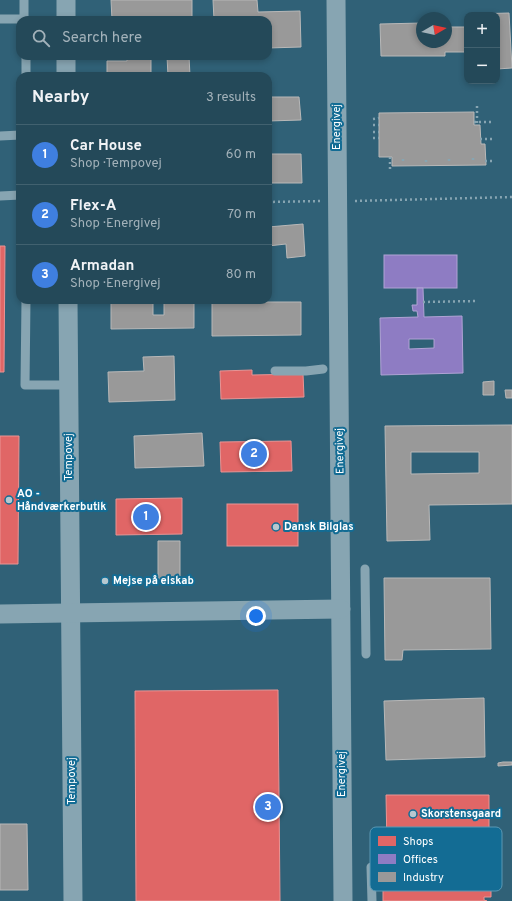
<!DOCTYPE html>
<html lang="en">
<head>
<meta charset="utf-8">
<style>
	body { margin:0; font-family:Overpass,sans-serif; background:#2c505f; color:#f1f3f6 }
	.controls { position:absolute; right:12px; top:12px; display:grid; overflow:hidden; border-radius:8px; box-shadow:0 2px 6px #0003 }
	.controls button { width:36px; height:36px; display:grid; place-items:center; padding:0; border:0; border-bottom:1px solid #41616f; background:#244959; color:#f1f3f6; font:20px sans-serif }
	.compass { position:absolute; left:416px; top:12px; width:36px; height:36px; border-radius:50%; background:#244959; box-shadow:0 2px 6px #0003; rotate:81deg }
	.you { position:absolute; left:256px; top:616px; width:14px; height:14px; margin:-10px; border:3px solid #fff; border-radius:50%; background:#1a73e8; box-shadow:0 0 0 6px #1a73e833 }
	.badge { display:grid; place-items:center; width:26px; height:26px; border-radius:50%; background:#8c9099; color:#fff; font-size:13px; font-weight:700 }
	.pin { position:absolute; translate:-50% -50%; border:2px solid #fff; box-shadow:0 1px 4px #0006 }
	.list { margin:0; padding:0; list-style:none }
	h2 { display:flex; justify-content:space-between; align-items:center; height:52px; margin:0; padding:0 16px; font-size:17px }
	h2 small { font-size:13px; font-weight:400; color:#a3b2ba }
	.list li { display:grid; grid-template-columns:26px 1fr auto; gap:12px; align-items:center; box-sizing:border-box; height:60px; padding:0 16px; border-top:1px solid #41616f }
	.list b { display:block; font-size:15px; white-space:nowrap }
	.list p { margin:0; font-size:13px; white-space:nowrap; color:#a3b2ba }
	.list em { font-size:13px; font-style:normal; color:#a3b2ba }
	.icon { flex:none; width:22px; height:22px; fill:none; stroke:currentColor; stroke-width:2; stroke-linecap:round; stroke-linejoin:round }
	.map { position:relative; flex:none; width:512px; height:901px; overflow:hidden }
	.search { position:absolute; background:#244959; box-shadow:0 2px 6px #0003; left:16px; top:16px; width:256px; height:44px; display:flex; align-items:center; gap:10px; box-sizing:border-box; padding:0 14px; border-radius:12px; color:#a3b2ba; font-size:15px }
	.panel { position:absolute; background:#244959; box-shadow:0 2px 6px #0003; left:16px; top:72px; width:256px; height:232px; border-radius:12px }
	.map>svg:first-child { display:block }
	.shops { fill:#e06666; stroke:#e99494 }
	.offices { fill:#8e7cc3; stroke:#b0a3d5; fill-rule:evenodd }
	.industry { fill:#999; stroke:#b8b8b8; fill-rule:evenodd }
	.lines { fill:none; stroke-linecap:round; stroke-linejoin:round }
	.path { stroke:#87a5b2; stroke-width:2.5; stroke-dasharray:2 3; stroke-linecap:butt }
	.service { stroke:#87a5b2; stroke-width:9 }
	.minor { stroke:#87a5b2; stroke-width:19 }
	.poi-dot { fill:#b7c8cf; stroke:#136c94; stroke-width:1.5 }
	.labels { text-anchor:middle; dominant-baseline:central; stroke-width:4; stroke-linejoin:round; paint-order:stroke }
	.street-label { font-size:11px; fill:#fff; stroke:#136c94 }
	.poi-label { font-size:11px; font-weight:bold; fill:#fff; stroke:#136c94; text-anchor:start }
	.key { fill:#136c94; stroke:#5a98b4; stroke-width:1 }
	.key-label { font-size:11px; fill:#fff }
</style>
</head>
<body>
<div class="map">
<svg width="512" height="901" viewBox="0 0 512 901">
	<rect width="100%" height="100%" fill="#306177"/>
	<g class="shops">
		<polygon points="0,246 5,246 4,372 0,372"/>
		<polygon points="252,370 252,375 303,374 304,397 221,399 220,371"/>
		<polygon points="0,436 19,436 18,564 0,564"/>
		<polygon points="291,441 292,471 221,472 220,442"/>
		<polygon points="182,498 182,534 116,535 116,499"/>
		<rect x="227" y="504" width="71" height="42"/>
		<polygon points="278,690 280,901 136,901 135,691"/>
		<polygon points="386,795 489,795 489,846 387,847"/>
		<polygon points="483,877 483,880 491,880 491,897 484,897 484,900 487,901 383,901 383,888 409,887 409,878"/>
	</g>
	<g class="offices">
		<rect x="384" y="255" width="73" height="33"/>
		<path d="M417,288h6l1,29 38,-1 1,57 -82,2 -1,-57 38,-1 -1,-6h-4l-1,-6h5zM409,339h25v9l-25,1z"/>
	</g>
	<g class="industry">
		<polygon points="111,0 192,0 192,19 112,20"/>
		<polygon points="213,0 257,0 258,12 300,11 301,47 268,48 268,20 214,20"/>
		<polygon points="509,13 512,68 497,69 497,15 474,14"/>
		<polygon points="446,22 447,27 467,27 467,52 445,52 445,56 381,56 380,24 422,23 422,42 446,42"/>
		<polygon points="127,56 151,56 151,76 107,76 107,61 127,61"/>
		<polygon points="167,56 189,56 190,76 168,76"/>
		<polygon points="268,97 299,97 301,120 268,121"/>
		<polygon points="474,112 474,125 480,125 481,144 485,144 486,165 392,166 392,157 379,157 379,113"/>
		<polygon points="268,154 301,154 302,183 268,183"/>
		<polygon points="303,224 305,256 287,258 286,244 268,246 268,227"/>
		<polygon points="164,300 194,300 194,328 111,329 111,301 153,301 153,315 164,315"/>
		<polygon points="212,302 301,302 301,335 212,336"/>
		<polygon points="174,356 175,400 109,402 108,372 144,371 143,357"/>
		<polygon points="494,381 494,395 483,395 483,382"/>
		<polygon points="505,390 512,390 512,398 506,398"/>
		<path d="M512,425v79l-83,1 1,35 -43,1 -2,-115zM411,452h68v21l-68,1z"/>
		<polygon points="202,433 204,466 135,468 134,436"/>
		<polygon points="158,541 180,541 180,578 158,579"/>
		<polygon points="384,578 490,578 491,649 403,650 402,660 385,660"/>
		<polygon points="484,698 485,757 386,760 384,701"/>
		<polygon points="503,762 512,762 512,765 498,766 498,763"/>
		<polygon points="0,824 27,824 28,890 0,890"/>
	</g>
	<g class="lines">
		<g class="path">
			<polyline points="477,106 477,125"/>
			<polyline points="373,119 379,118"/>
			<polyline points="474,122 494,122"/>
			<polyline points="373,125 379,125"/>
			<polyline points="373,132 379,132"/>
			<polyline points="373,138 379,138"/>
			<polyline points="480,139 494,139"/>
			<polyline points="390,157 390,171"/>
			<polyline points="473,158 473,161"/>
			<polyline points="403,159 403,162"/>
			<polyline points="449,159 449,161"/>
			<polyline points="485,161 494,161"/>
			<polyline points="426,162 426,159"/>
			<polyline points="355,201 512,197"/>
			<polyline points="268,202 322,201"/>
			<polyline points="423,302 478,301"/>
		</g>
		<g class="service">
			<polyline points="0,19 24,19 24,0"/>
			<polyline points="26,56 26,76"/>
			<polyline points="0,136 20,135"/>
			<polyline points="0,196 20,195"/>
			<polyline points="26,300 25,385 69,385"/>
			<polyline points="275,371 306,371 323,369"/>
			<polyline points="365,569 366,654"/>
			<polyline points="371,867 372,901"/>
		</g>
		<g class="minor">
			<polyline points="66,0 66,20"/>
			<polyline points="336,0 343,901"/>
			<polyline points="66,56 66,76"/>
			<polyline points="68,300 73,901"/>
			<polyline points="0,614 341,609"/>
		</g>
	</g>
	<g class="poi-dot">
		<circle cx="9" cy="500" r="4"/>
		<circle cx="276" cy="527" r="4"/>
		<circle cx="105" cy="581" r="4"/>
		<circle cx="413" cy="814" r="4"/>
	</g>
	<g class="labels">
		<g class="street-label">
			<text transform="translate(337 127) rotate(-90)">Energivej</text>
			<text transform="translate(340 451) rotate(-91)">Energivej</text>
			<text transform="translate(69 457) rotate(-90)">Tempovej</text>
			<text transform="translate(342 774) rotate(-90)">Energivej</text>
			<text transform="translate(72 781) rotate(-90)">Tempovej</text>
		</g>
		<g class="poi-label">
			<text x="17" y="494">AO -<tspan x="17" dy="13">Håndværkerbutik</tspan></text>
			<text x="284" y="527">Dansk Bilglas</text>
			<text x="113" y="581">Mejse på elskab</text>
			<text x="421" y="814">Skorstensgaard</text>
		</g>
	</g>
	<rect x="370" y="827" width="132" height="64" rx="6" class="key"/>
	<rect x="378" y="836" width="18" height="10" fill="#e06666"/>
	<rect x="378" y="854" width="18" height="10" fill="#8e7cc3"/>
	<rect x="378" y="872" width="18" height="10" fill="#999"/>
	<g class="key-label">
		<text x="403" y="845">Shops</text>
		<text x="403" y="863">Offices</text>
		<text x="403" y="881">Industry</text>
	</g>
</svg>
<div class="controls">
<button>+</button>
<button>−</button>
</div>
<svg class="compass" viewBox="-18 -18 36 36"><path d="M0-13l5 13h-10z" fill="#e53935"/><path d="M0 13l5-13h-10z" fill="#a3b2ba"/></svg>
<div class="you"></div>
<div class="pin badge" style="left:146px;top:517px;background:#3f7fe0">1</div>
<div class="pin badge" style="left:254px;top:454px;background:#3f7fe0">2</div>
<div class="pin badge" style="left:268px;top:807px;background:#3f7fe0">3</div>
<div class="search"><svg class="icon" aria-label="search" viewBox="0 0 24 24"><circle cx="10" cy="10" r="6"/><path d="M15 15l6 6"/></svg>Search here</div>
<section class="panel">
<h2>Nearby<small>3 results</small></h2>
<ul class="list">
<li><span class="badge" style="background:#3f7fe0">1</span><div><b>Car House</b><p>Shop · Tempovej</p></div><em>60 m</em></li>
<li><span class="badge" style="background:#3f7fe0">2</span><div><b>Flex-A</b><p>Shop · Energivej</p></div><em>70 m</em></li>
<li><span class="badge" style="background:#3f7fe0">3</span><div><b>Armadan</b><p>Shop · Energivej</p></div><em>80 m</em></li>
</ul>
</section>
</div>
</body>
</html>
